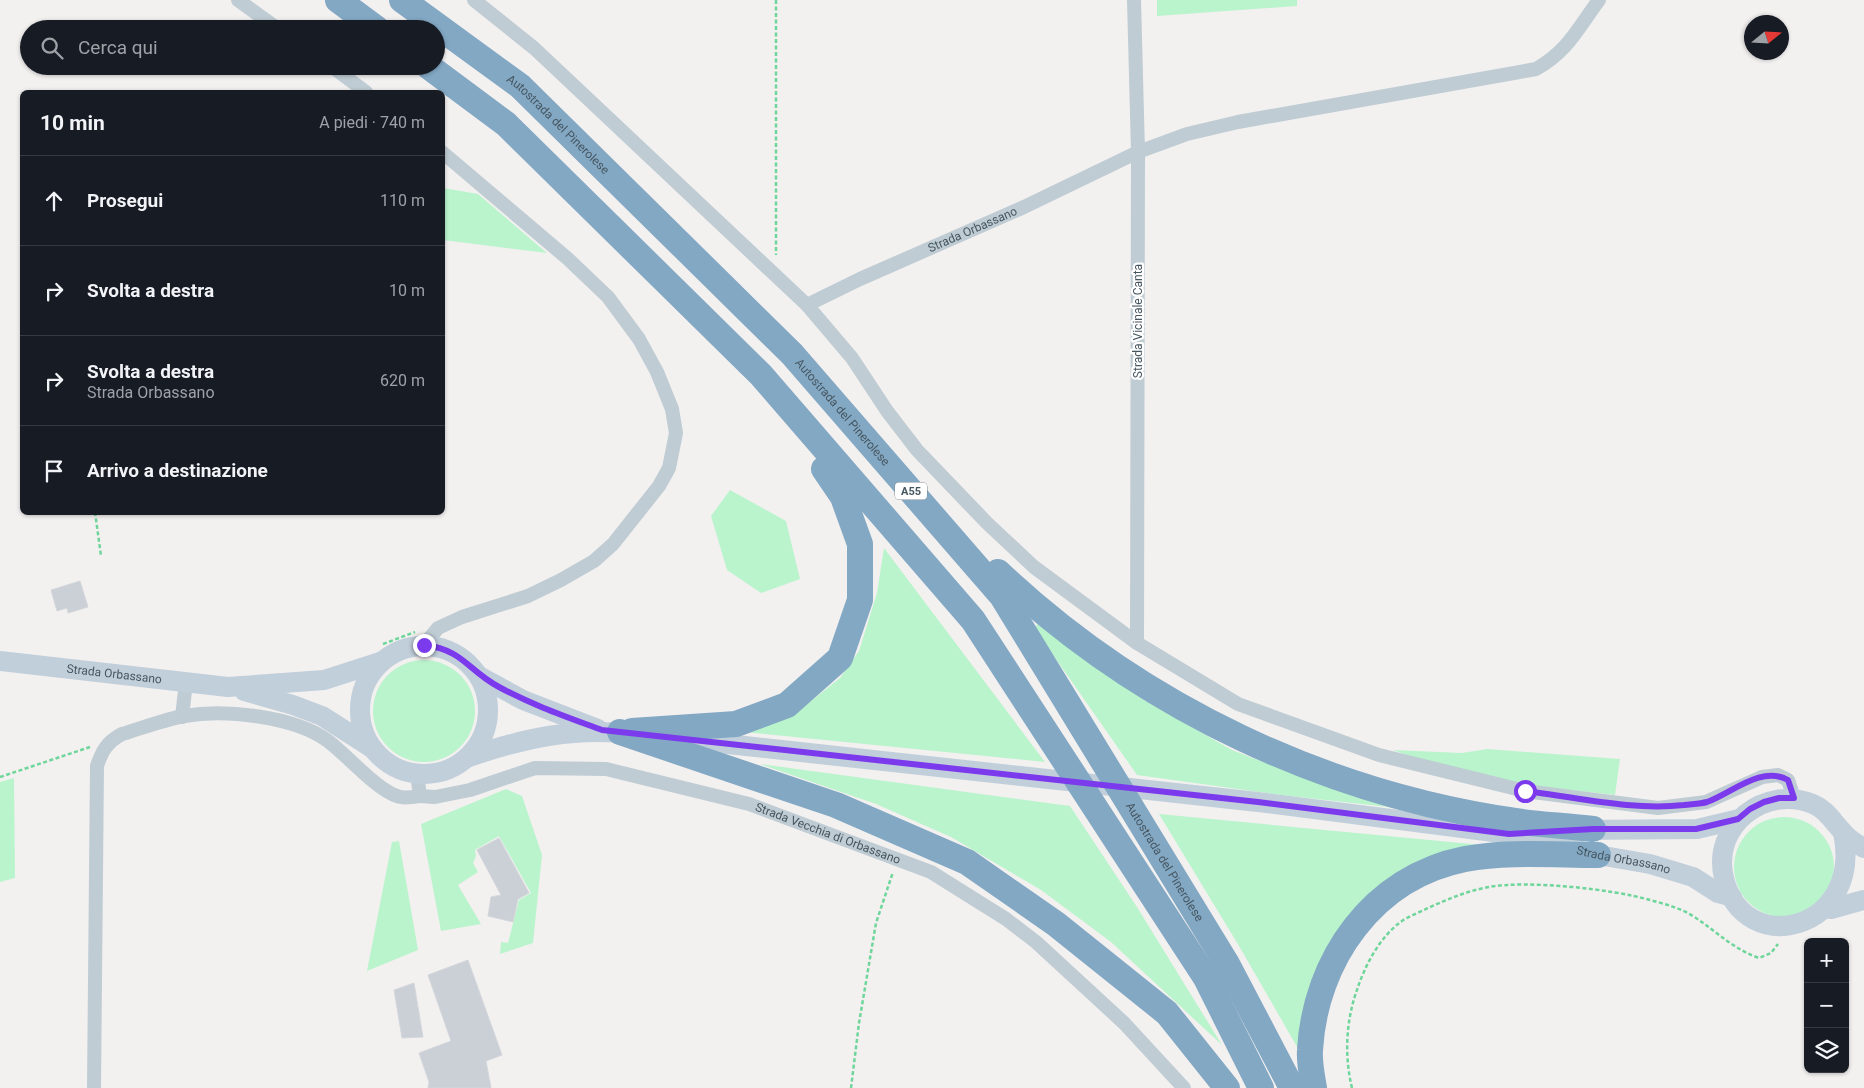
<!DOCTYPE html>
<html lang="it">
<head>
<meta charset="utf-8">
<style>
	body { margin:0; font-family:Roboto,sans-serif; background:#242831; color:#f1f3f6 }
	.controls { position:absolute; right:15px; bottom:15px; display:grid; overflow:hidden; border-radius:8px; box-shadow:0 1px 4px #0004 }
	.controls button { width:45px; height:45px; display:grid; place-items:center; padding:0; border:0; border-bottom:1px solid #363941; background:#171b24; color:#f1f3f6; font:25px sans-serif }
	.compass { position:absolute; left:1744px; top:15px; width:45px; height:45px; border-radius:50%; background:#171b24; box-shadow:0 1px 4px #0004; rotate:72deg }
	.stop { position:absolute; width:15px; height:15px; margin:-11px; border:4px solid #7c3aed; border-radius:50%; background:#fff }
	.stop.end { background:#7c3aed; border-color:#fff; box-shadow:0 1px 5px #0008 }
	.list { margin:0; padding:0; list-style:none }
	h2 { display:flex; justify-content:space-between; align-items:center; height:65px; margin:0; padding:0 20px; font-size:21px }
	h2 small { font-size:16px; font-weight:400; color:#9ea1a6 }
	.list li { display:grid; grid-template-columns:32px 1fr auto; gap:15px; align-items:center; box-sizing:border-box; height:90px; padding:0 20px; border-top:1px solid #363941 }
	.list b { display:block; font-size:19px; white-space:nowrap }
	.list p { margin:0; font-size:16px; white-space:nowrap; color:#9ea1a6 }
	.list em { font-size:16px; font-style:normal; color:#9ea1a6 }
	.icon { flex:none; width:28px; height:28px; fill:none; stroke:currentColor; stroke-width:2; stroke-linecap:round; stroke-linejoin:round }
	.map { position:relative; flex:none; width:1864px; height:1088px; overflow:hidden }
	.search { position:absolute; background:#171b24; box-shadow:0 1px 4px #0004; left:20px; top:20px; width:425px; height:55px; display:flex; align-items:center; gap:12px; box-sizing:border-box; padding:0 18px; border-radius:28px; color:#9ea1a6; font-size:19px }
	.panel { position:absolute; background:#171b24; box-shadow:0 1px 4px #0004; left:20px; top:90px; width:425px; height:425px; border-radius:8px }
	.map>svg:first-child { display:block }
	.green { fill:#baf4cc }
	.building { fill:#cbd0d6; stroke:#d3d7dc }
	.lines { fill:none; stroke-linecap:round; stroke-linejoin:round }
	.path { stroke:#6ed69a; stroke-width:2.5; stroke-dasharray:4 2.5; stroke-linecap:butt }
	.street { stroke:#bfccd3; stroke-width:14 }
	.secondary { stroke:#c1cfdb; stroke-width:20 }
	.highway { stroke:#83a8c4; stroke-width:26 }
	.route { stroke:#7c3aed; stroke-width:6 }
	.labels { text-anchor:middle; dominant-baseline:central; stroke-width:4.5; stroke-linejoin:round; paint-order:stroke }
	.shield { fill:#fff; stroke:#7e8990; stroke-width:1 }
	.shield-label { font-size:11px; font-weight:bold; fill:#465660 }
	.street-label { font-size:12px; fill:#465660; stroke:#fff }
</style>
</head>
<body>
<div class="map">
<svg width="1864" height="1088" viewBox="0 0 1864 1088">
	<rect width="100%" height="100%" fill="#f3f0f0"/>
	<g class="green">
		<polygon points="1157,0 1297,0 1297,6 1157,16"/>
		<polygon points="443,188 478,194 547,253 443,240"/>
		<polygon points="730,490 786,521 800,579 761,593 727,570 711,516"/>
		<polygon points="884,548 1045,762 745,732 800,710 840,678 859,651 877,593"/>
		<polygon points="1037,624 1144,700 1232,750 1327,787 1406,809 1281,795 1137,775 1035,629"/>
		<circle cx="424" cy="711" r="51"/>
		<polygon points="1487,749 1620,759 1615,795 1518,784 1425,762 1393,750 1462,753"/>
		<polygon points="760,764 1070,806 1137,907 1222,1045 1111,942 1041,890 951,837 876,804"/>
		<polygon points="14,778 15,878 0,882 0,782"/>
		<polygon points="506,789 522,796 542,855 533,943 500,954 501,942 508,943 519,900 531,893 499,836 475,850 476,856 473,863 478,872 458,885 481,924 441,931 421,824"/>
		<polygon points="1159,814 1482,845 1371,897 1300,1052 1239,946"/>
		<circle cx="1784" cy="867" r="50"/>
		<polygon points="399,841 418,950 367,971 392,842"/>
	</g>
	<g class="building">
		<polygon points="80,581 88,607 68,613 67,608 57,611 51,590"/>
		<polygon points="499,838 529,893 518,899 513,922 488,916 491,897 501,895 477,850"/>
		<polygon points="468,960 502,1055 486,1061 491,1088 428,1088 429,1082 419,1053 451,1041 428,975"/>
		<polygon points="414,983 423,1037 402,1038 394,990"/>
	</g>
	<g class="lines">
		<g class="path">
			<polyline points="776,0 776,255"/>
			<polyline points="95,512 101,556"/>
			<polyline points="383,644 415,632"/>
			<polyline points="0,777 90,747"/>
			<polyline points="851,1088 859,1023 876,923 893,872"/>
			<path d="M1352,1088c-8,-33 -6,-69 6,-101 7,-21 21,-48 40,-63 8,-7 20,-11 30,-16 20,-9 39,-17 61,-21 38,-7 123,2 161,13 15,4 30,8 43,16 23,15 40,33 66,42l12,-5 7,-9"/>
		</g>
		<g class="street">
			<polyline points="238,0 278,29"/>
			<polyline points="474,0 534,48 807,305 852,358 887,411 917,450 987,523 1034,567 1137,643 1238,704 1379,755 1525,791 1658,808 1706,802 1762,777 1778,775 1788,780 1794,798"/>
			<polyline points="1134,0 1138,152 1137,643"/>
			<polyline points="331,66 366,92"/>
			<path id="s1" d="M807,305l53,-26 164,-72 114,-55 49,-18 51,-12 298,-53c32,-18 42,-41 63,-69"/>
			<polyline points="424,645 438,628 462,617 528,596 561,580 594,561 613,544 659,486 669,468 676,433 672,409 657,372 639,339 608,297 567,258 442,152"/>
			<polyline points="182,717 186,682"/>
			<path id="s2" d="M417,774l3,22 15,1 35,-7 65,-22 71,1 143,35 182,68 75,47 30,23 88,81 60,65"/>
			<path d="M94,1088l3,-322c5,-15 10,-24 25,-32 20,-6 41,-14 62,-18 41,-7 110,0 144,25 20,15 48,48 69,55 6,3 16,1 23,0"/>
		</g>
		<g class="secondary">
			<circle cx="424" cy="710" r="64"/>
			<path id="s3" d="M0,661l228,26 96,-7 56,-18"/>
			<polyline points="479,676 523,700 598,729"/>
			<polyline points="244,691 293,705 322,716 372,748"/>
			<path id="s4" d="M663,737l595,65 251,32 89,21 52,9 43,13 25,16 14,4"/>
			<path d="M469,757c56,-19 105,-30 165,-23"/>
			<polyline points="1579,830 1697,829 1739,819"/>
			<path d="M1843,833c21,97 -99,128 -119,45 -13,-52 41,-94 89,-74 14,6 20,18 30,28 5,7 14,12 21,16"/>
			<polyline points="1831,909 1864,900"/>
		</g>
		<g class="highway">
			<polyline points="338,0 377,29"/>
			<path id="s5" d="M402,0l118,86 272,268 210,242 225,368 65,124"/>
			<polyline points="428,66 506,124 761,375 973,620 1206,978 1261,1088"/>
			<path d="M998,572c143,135 329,223 524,250 24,3 48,4 71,7"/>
			<polyline points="632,731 736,724 787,705 840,658 860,600 860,544 843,497 824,469"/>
			<polyline points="620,732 836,805 967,862 1056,924 1167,1013 1227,1088"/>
			<path d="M1314,1088c-2,-12 -5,-26 -4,-38 5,-90 63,-173 155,-191 43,-8 89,-4 133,-4"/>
		</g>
	</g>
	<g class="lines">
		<path class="route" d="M424,645c40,5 43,25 75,42 33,18 68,30 103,43l656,72 251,32 84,-5h103l42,-10 12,-10 14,-7 15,-4h15l-6,-18c-27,-15 -56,13 -81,22 -7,2 -16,2 -23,3 -52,6 -107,-8 -159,-14"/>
	</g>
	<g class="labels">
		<rect class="shield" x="895" y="482.5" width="32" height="17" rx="4"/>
		<g class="shield-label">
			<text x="911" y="491">A55</text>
		</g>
		<g class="street-label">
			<text stroke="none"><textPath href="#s5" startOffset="200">Autostrada del Pinerolese</textPath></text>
			<text stroke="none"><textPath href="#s1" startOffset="182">Strada Orbassano</textPath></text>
			<text transform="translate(1138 321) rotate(-90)">Strada Vicinale Canta</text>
			<text stroke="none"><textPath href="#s5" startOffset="605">Autostrada del Pinerolese</textPath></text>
			<text stroke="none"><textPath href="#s3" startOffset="115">Strada Orbassano</textPath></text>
			<text stroke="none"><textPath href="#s2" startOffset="444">Strada Vecchia di Orbassano</textPath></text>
			<text stroke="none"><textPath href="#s4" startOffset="969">Strada Orbassano</textPath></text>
			<text stroke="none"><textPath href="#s5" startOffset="1160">Autostrada del Pinerolese</textPath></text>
		</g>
	</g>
</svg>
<div class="controls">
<button>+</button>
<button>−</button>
<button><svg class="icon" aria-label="layers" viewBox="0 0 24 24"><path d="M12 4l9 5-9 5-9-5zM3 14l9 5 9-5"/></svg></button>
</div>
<svg class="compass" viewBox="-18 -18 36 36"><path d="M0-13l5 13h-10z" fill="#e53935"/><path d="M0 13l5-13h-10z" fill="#9ea1a6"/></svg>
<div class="stop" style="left:1525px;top:791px"></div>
<div class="stop end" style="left:424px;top:645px"></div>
<div class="search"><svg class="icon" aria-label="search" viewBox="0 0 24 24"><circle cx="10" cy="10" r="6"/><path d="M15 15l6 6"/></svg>Cerca qui</div>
<section class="panel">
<h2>10 min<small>A piedi · 740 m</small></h2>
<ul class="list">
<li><svg class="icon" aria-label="ahead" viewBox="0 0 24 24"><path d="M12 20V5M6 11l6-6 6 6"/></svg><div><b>Prosegui</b></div><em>110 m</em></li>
<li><svg class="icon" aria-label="right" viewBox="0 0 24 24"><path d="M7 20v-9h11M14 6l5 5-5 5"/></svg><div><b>Svolta a destra</b></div><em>10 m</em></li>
<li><svg class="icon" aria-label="right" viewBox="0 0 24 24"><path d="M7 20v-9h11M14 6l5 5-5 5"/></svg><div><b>Svolta a destra</b><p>Strada Orbassano</p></div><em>620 m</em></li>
<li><svg class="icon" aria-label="arrive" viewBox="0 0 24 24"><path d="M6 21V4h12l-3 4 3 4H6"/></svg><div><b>Arrivo a destinazione</b></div></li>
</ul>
</section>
</div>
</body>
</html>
